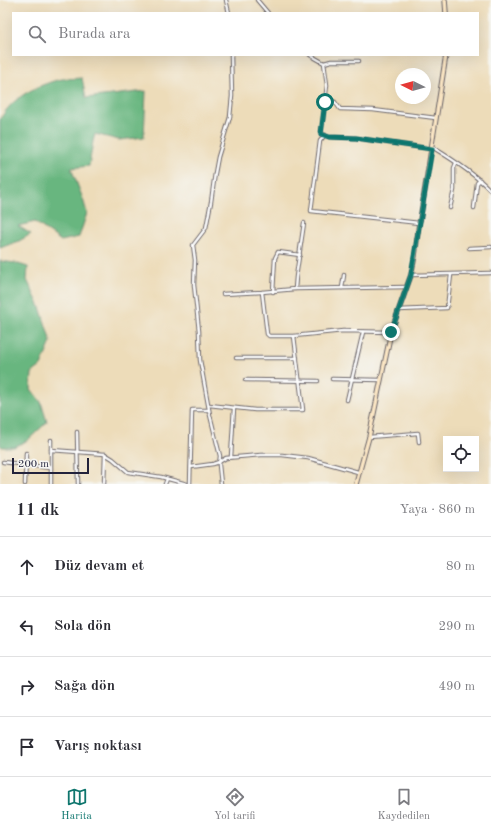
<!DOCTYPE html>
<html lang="tr">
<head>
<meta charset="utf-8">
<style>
	body { margin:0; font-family:"Old Standard TT",serif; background:#f7f7f7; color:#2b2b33 }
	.controls { position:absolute; right:12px; bottom:12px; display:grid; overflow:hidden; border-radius:0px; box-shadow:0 4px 16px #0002 }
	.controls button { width:36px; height:36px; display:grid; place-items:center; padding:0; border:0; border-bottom:1px solid #e1e1e2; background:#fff; color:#2b2b33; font:20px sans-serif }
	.compass { position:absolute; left:395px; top:68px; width:36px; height:36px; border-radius:50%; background:#fff; box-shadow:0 4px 16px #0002; rotate:275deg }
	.scale { position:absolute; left:12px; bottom:10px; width:77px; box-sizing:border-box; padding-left:4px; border:2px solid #22223b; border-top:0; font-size:11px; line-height:14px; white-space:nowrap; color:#22223b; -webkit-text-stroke:3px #f6f6f2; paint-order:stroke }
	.stop { position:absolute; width:12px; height:12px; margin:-9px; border:3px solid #0f766e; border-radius:50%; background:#fff }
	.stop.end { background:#0f766e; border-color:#fff; box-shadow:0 1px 4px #0008 }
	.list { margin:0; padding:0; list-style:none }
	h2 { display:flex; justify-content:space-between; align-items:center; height:52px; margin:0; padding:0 16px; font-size:17px }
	h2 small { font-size:13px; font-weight:400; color:#7c7c81 }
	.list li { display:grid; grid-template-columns:26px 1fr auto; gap:12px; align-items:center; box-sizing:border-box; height:60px; padding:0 16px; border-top:1px solid #e1e1e2 }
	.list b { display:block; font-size:15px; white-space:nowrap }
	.list em { font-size:13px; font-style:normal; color:#7c7c81 }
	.icon { flex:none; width:22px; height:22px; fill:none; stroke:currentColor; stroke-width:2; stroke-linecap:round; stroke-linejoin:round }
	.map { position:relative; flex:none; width:491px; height:484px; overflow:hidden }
	.search { position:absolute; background:#fff; box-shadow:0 4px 16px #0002; left:12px; right:12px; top:12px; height:44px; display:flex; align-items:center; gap:10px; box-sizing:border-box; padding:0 14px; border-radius:0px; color:#7c7c81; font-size:15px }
	.sheet { height:292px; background:#fff }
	nav { display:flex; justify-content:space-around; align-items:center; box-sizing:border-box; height:56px; border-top:1px solid #e1e1e2; background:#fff; font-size:11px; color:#7c7c81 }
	nav a { display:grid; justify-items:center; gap:2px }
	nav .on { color:#0f766e }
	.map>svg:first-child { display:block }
	.forest { fill:#68b67f; stroke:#456c5d }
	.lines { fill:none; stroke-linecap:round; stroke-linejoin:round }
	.minor-casing { stroke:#696367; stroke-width:4.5 }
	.secondary-casing { stroke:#696367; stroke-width:5.5 }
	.minor { stroke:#fff; stroke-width:2.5 }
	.secondary { stroke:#fbe6c4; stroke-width:3.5 }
	.route { stroke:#0f766e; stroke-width:5 }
</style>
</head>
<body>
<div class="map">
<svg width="491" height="484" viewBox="0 0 491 484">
	<rect width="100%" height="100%" fill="#f6f6f2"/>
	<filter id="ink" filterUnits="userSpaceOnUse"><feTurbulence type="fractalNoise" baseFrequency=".025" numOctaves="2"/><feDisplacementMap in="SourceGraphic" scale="8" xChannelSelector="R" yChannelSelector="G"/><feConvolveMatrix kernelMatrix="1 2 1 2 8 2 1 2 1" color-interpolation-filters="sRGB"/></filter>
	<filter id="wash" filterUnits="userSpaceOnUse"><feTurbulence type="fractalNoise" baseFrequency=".012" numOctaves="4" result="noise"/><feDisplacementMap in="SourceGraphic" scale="16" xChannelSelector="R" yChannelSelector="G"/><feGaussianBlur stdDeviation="0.9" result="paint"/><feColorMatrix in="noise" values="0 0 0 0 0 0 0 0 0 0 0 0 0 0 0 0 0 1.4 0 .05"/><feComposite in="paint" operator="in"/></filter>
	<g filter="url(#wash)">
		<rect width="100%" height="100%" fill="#eddcb9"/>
		<g class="forest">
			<path d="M82,78l4,20 60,-7 -2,46 -25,3 -24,-6 -2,7 -4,25 -18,2 12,31 4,14 -8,24 -18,4 -26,-19 -17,4 13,8 -12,7 -19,7v-128c11,-22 34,-33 57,-40 7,-2 17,-1 25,-2z"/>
			<polygon points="0,261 15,263 28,267 27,280 40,307 51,342 41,366 32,373 31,389 41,402 47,422 28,440 14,447 2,447 0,445"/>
		</g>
	</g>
	<g filter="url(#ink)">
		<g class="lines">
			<g class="minor-casing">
				<g id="minor">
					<polyline points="226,0 229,13"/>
					<polyline points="257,0 268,13"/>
					<polyline points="310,55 324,63 331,61 359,61"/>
					<polyline points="324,63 327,85 321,134 329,137 356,138 432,149"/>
					<polyline points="335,102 340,109 373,110 436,118"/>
					<polyline points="325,135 320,141 311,211 419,223"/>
					<path d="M432,147c20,12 43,27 59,44"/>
					<polyline points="450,208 454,190 454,168 456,163"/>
					<polyline points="474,208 477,183 480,180"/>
					<polyline points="469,248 491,247"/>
					<polyline points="411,275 491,273"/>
					<polyline points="342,288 344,275"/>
					<polyline points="295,289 296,277 304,223"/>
					<polyline points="262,292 267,334 269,336 294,336 343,331 391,332"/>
					<polyline points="273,292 275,258 278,252 300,255"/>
					<polyline points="223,294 262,292 295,289 407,287"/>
					<polyline points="399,310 447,308 451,275"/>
					<polyline points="236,358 297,358"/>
					<polyline points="332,379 381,380"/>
					<polyline points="245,380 318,381"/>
					<polyline points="347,400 363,332"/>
					<polyline points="209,405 255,410 303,410 294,336"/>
					<polyline points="77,432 78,484"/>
					<polyline points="369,437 418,433 419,442"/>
					<polyline points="51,450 105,454 113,459 128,472 161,477 187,484"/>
					<polyline points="231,457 234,408"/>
					<polyline points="3,462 51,468"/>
					<polyline points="191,467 213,464 219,462 226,458 261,455 282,455 308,458 358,472"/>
					<polyline points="25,484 26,453"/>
					<polyline points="51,484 51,440"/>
					<polyline points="104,484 105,454"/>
					<polyline points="165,484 167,479"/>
					<polyline points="190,484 192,410 209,410"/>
					<polyline points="221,484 219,465 220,456 210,415 200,360 199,331 194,285 195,260 193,245 206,228 211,202 215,173 218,157 230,117 232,96 231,55"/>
				</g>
			</g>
			<g class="secondary-casing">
				<g id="secondary">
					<polyline points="445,0 446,13"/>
					<polyline points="356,484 369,437 391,332 411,275 415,256 419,223 420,220 446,55"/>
				</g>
			</g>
			<use href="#minor" class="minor"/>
			<use href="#secondary" class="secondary"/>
		</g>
	</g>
	<g class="lines" filter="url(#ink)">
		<polyline class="route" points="325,102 321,134 329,137 356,138 432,149 411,275 391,332"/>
	</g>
</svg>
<div class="controls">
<button><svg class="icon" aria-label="locate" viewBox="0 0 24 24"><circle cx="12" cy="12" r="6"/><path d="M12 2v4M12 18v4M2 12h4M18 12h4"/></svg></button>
</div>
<svg class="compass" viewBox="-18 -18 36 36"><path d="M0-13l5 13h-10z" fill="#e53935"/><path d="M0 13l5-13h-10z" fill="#7c7c81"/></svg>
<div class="scale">200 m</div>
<div class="stop" style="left:325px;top:102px"></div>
<div class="stop end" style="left:391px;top:332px"></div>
<div class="search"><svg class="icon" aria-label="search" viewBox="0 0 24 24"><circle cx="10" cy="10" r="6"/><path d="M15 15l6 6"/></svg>Burada ara</div>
</div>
<section class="sheet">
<h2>11 dk<small>Yaya · 860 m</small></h2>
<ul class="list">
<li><svg class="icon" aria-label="ahead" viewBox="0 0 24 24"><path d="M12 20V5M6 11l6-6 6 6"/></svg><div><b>Düz devam et</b></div><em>80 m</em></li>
<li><svg class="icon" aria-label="left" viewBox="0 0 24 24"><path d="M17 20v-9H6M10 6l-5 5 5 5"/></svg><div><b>Sola dön</b></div><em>290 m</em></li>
<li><svg class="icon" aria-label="right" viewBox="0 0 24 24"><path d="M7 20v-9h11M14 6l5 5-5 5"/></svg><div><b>Sağa dön</b></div><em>490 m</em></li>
<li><svg class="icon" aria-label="arrive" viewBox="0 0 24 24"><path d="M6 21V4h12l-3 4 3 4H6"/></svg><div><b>Varış noktası</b></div></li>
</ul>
</section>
<nav>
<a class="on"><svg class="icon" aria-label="map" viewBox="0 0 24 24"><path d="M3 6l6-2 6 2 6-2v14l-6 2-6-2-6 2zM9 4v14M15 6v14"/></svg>Harita</a>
<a><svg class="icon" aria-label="directions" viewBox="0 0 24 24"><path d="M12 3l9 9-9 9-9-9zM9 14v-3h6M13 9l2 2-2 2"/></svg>Yol tarifi</a>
<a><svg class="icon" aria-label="saved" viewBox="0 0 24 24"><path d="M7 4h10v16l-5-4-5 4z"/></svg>Kaydedilen</a>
</nav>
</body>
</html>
